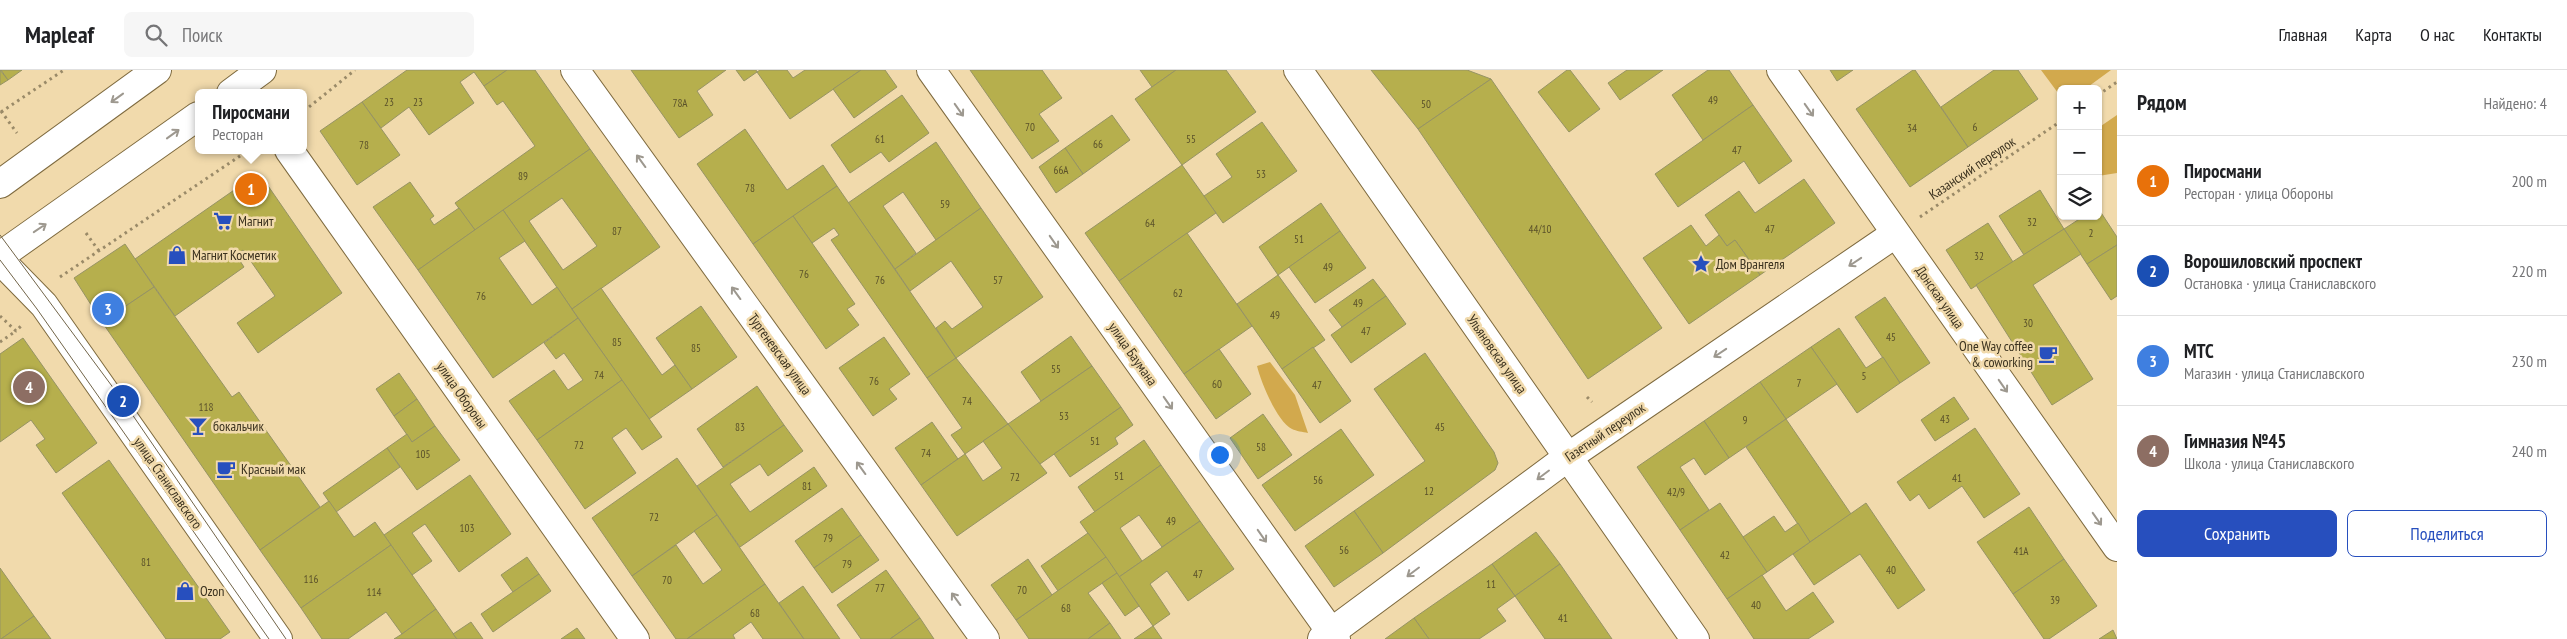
<!DOCTYPE html>
<html lang="ru">
<head>
<meta charset="utf-8">
<style>
	body { margin:0; font-family:"PT Sans Narrow",sans-serif; background:#f6f6f6; color:#202124 }
	.controls { position:absolute; right:15px; top:15px; display:grid; overflow:hidden; border-radius:8px; box-shadow:0 1px 4px #0004 }
	.controls button { width:45px; height:45px; display:grid; place-items:center; padding:0; border:0; border-bottom:1px solid #e0e0e0; background:#fff; color:#202124; font:25px sans-serif }
	.you { position:absolute; left:1219px; top:384px; width:18px; height:18px; margin:-12px; border:4px solid #fff; border-radius:50%; background:#1a73e8; box-shadow:0 0 0 8px #1a73e833 }
	.badge { display:grid; place-items:center; width:32px; height:32px; border-radius:50%; background:#274fbe; color:#fff; font-size:16px; font-weight:700 }
	.pin { position:absolute; translate:-50% -50%; border:2px solid #fff; box-shadow:0 1px 5px #0006 }
	.popup { position:absolute; left:195px; top:19px; width:112px; height:65px; box-sizing:border-box; display:grid; place-content:center; border-radius:8px; background:#fff; filter:drop-shadow(0 1px 4px #0005); font-size:16px; white-space:nowrap; color:#757577 }
	.popup b { font-size:19px; color:#202124 }
	.popup::after { content:''; position:absolute; left:50%; top:100%; margin-left:-10px; border:10px solid transparent; border-top-color:#fff }
	.list { margin:0; padding:0; list-style:none }
	h2 { display:flex; justify-content:space-between; align-items:center; height:65px; margin:0; padding:0 20px; font-size:21px }
	h2 small { font-size:16px; font-weight:400; color:#757577 }
	.list li { display:grid; grid-template-columns:32px 1fr auto; gap:15px; align-items:center; box-sizing:border-box; height:90px; padding:0 20px; border-top:1px solid #e0e0e0 }
	.list b { display:block; font-size:19px; white-space:nowrap }
	.list p { margin:0; font-size:16px; white-space:nowrap; color:#757577 }
	.list em { font-size:16px; font-style:normal; color:#757577 }
	.actions { display:flex; gap:10px; padding:15px 20px }
	.actions a { flex:1; padding:11px 0; border:1px solid #274fbe; border-radius:8px; text-align:center; font-size:18px; color:#274fbe }
	.actions .main { background:#274fbe; color:#fff }
	.icon { flex:none; width:28px; height:28px; fill:none; stroke:currentColor; stroke-width:2; stroke-linecap:round; stroke-linejoin:round }
	.map { position:relative; flex:none; width:2117px; height:569px; overflow:hidden }
	header { display:flex; align-items:center; gap:30px; box-sizing:border-box; height:70px; padding:0 25px; background:#fff; border-bottom:1px solid #e0e0e0 }
	header strong { font-size:24px }
	nav { display:flex; gap:28px; margin-inline-start:auto; font-size:18px }
	.search { width:350px; height:45px; background:#f6f6f6; display:flex; align-items:center; gap:12px; box-sizing:border-box; padding:0 18px; border-radius:8px; color:#757577; font-size:19px }
	main { display:flex }
	aside { flex:1; background:#fff }
	.map>svg:first-child { display:block }
	.green { fill:#d2a94d }
	.building { fill:#b6af4d; stroke:#969364; fill-rule:evenodd }
	.lines { fill:none; stroke-linecap:round; stroke-linejoin:round }
	.minor-casing { stroke:#7e6a3f; stroke-width:30 }
	.major-casing { stroke:#7e6a3f; stroke-width:30 }
	.path { stroke:#9a8a68; stroke-width:3; stroke-dasharray:2.5 4; stroke-linecap:butt }
	.minor { stroke:#fff; stroke-width:28 }
	.major { stroke:#fff; stroke-width:28 }
	.tram { stroke:#72654a; stroke-width:1 }
	.oneway { stroke:#9d988f }
	.labels { text-anchor:middle; dominant-baseline:central; stroke-width:5; stroke-linejoin:round; paint-order:stroke }
	.number-label { font-size:11px; fill:#5a512a }
	.street-label { font-size:14px; fill:#3b321f; stroke:#f1daac }
	.poi-label { font-size:14px; fill:#3b321f; stroke:#f1daac; text-anchor:start }
</style>
</head>
<body>
<header>
<strong>Mapleaf</strong>
<div class="search"><svg class="icon" aria-label="search" viewBox="0 0 24 24"><circle cx="10" cy="10" r="6"/><path d="M15 15l6 6"/></svg>Поиск</div>
<nav><a>Главная</a><a>Карта</a><a>О нас</a><a>Контакты</a></nav>
</header>
<main>
<div class="map">
<svg width="2117" height="569" viewBox="0 0 2117 569">
	<rect width="100%" height="100%" fill="#f1daac"/>
	<g class="green">
		<polygon points="2041,0 2111,0 2085,19 2061,19 2061,27"/>
		<polygon points="2117,45 2117,103 2098,106 2098,58"/>
		<path d="M1270,292l25,33 13,38c-5,-1 -12,-2 -16,-4 -15,-7 -31,-47 -35,-63z"/>
	</g>
	<g class="building">
		<polygon points="0,0 8,10 0,15"/>
		<polygon points="1,0 22,0 8,10"/>
		<polygon points="407,0 507,0 484,16 474,2 460,12 474,33 429,65 409,37 381,58 362,32"/>
		<polygon points="507,0 535,0 590,79 475,160 455,133 535,76 503,31 497,35 484,16"/>
		<polygon points="631,0 726,0 697,21 713,45 679,68"/>
		<polygon points="736,0 756,0 757,2 744,11"/>
		<polygon points="760,0 787,0 793,8 805,0 861,0 790,49 757,2"/>
		<polygon points="861,0 885,0 897,17 854,48 833,19"/>
		<polygon points="970,0 1042,0 1062,28 1039,44 1059,71 1032,89"/>
		<polygon points="1140,0 1176,0 1152,17"/>
		<polygon points="1176,0 1226,0 1256,42 1182,95 1135,29"/>
		<polygon points="1371,0 1467,0 1491,9 1418,59"/>
		<polygon points="1567,0 1570,0 1600,39 1569,62 1538,22"/>
		<polygon points="1627,0 1663,0 1620,30 1608,13"/>
		<polygon points="1708,0 1729,0 1753,35 1703,70 1672,25"/>
		<polygon points="1830,0 1853,0 1837,11"/>
		<polygon points="1913,0 1915,0 1968,77 1910,117 1856,39"/>
		<polygon points="1994,0 2018,0 2038,29 1968,77 1941,37"/>
		<polygon points="1491,9 1662,258 1588,309 1418,59"/>
		<polygon points="902,25 929,63 889,92 881,82 850,103 831,75"/>
		<polygon points="362,32 400,85 357,115 320,61"/>
		<polygon points="1753,35 1792,91 1759,114 1744,91 1678,137 1655,104"/>
		<polygon points="1112,45 1130,70 1083,104 1065,78"/>
		<polygon points="1262,52 1297,101 1223,153 1204,126 1232,107 1216,84"/>
		<polygon points="745,59 787,120 823,95 837,116 753,174 697,94"/>
		<polygon points="936,72 981,138 936,170 903,122 883,136 916,183 895,199 848,133"/>
		<polygon points="1065,78 1083,104 1056,123 1039,97"/>
		<path d="M590,79l70,98 -88,62 -69,-99zM562,128l35,48 -34,24 -34,-49z"/>
		<polygon points="1182,95 1216,143 1119,211 1085,163"/>
		<polygon points="258,107 264,110 342,223 258,283 237,253 275,226 243,180 236,185 244,197 175,246 135,189 250,109"/>
		<polygon points="1804,109 1835,153 1760,205 1735,170 1727,176 1705,145 1739,121 1755,143"/>
		<polygon points="410,112 434,146 430,149 434,155 459,138 475,160 418,200 373,137"/>
		<polygon points="837,116 956,288 927,308 831,170 839,165 834,158 812,173 793,146"/>
		<polygon points="2040,120 2064,159 2024,185 1999,146"/>
		<polygon points="1321,133 1340,161 1278,205 1259,177"/>
		<polygon points="981,138 1043,227 956,288 936,258 945,251 952,259 983,237 951,191 910,221 895,199"/>
		<polygon points="2098,138 2117,167 2117,175 2087,194 2064,159 2084,146 2098,146"/>
		<polygon points="503,140 525,171 499,188 532,235 557,217 578,248 493,308 418,200"/>
		<polygon points="793,146 855,234 847,239 859,255 826,279 753,174"/>
		<polygon points="1988,153 2013,192 1971,219 1946,180"/>
		<polygon points="1691,155 1706,176 1719,165 1727,176 1735,170 1760,205 1689,254 1643,188"/>
		<polygon points="2064,159 2081,184 2033,215 2093,309 2052,335 1976,215"/>
		<polygon points="1340,161 1366,198 1315,233 1289,197"/>
		<polygon points="1187,163 1252,256 1184,304 1119,211"/>
		<polygon points="125,174 154,217 102,252 74,208"/>
		<polygon points="2117,175 2117,226 2111,230 2087,194"/>
		<polygon points="1278,205 1325,270 1282,299 1237,234"/>
		<polygon points="1373,209 1386,226 1342,257 1329,240"/>
		<polygon points="154,217 232,327 239,322 320,437 260,480 102,252"/>
		<polygon points="601,218 662,305 675,295 692,319 649,349 572,239"/>
		<polygon points="1386,226 1406,254 1351,293 1331,265"/>
		<polygon points="1885,227 1930,293 1900,313 1855,247"/>
		<polygon points="701,236 737,287 692,319 656,268"/>
		<polygon points="578,248 622,310 537,370 509,331 554,300 568,320 583,310 564,283 556,289 544,273"/>
		<polygon points="1839,258 1866,298 1883,287 1900,313 1857,343 1811,277"/>
		<polygon points="1071,266 1092,296 1041,331 1021,302"/>
		<polygon points="884,267 910,304 889,319 897,329 873,346 839,298"/>
		<polygon points="23,268 97,373 56,403 36,375 45,369 31,350 0,372 0,284"/>
		<polygon points="1313,277 1351,331 1320,353 1282,299"/>
		<polygon points="1811,277 1837,314 1786,349 1760,312"/>
		<polygon points="1219,279 1251,324 1216,349 1184,304"/>
		<polygon points="1425,283 1494,382 1498,393 1495,400 1383,483 1354,441 1425,391 1374,319"/>
		<polygon points="956,288 1008,354 965,384 951,365 962,358 927,308"/>
		<polygon points="1092,296 1121,337 1040,394 1008,354"/>
		<polygon points="399,303 417,329 394,346 376,319"/>
		<polygon points="622,310 662,367 642,380 626,358 612,368 636,403 585,439 537,370"/>
		<polygon points="1760,312 1786,349 1729,388 1704,351"/>
		<polygon points="757,316 784,355 723,397 697,359"/>
		<polygon points="1954,327 1969,349 1935,371 1921,350"/>
		<polygon points="417,329 435,356 412,372 394,346"/>
		<polygon points="1121,337 1133,355 1115,368 1118,374 1070,407 1054,384"/>
		<polygon points="1263,344 1292,385 1258,409 1230,368"/>
		<polygon points="1786,349 1851,444 1810,472 1746,377"/>
		<polygon points="1704,351 1729,388 1705,405 1694,388 1680,397 1709,440 1680,460 1637,397"/>
		<polygon points="932,352 958,389 921,415 895,378"/>
		<polygon points="1008,354 1047,403 957,466 921,415 965,384 983,411 1002,398 983,371"/>
		<polygon points="784,355 803,381 768,406 760,394 730,414 750,442 814,397 827,416 740,477 697,416"/>
		<polygon points="435,356 460,390 417,420 387,378 407,364 412,372"/>
		<polygon points="1975,358 2020,424 1984,448 1962,416 1929,439 1919,424 1910,431 1897,412"/>
		<polygon points="1341,359 1374,405 1295,461 1262,415"/>
		<polygon points="1144,370 1161,395 1095,442 1078,417"/>
		<polygon points="387,378 400,397 336,442 323,423"/>
		<polygon points="677,388 717,445 632,506 592,448"/>
		<polygon points="109,390 230,562 220,569 166,569 62,423"/>
		<polygon points="1161,395 1200,451 1162,477 1139,445 1120,458 1142,491 1119,507 1080,452"/>
		<polygon points="470,405 511,464 459,502 425,454 412,463 432,491 412,505 384,465"/>
		<polygon points="329,431 354,467 375,452 391,475 301,538 260,480"/>
		<polygon points="1720,433 1767,502 1727,529 1680,460"/>
		<polygon points="1866,433 1925,520 1898,539 1860,484 1814,515 1793,484"/>
		<polygon points="2029,437 2064,489 2013,524 1977,472"/>
		<polygon points="842,438 861,465 814,498 795,471"/>
		<polygon points="1354,441 1383,483 1334,517 1305,476"/>
		<polygon points="717,445 765,514 687,569 676,569 632,506 676,475 703,514 722,500 694,461"/>
		<polygon points="1774,446 1785,462 1798,453 1810,472 1767,502 1743,467"/>
		<polygon points="1200,451 1234,499 1188,531 1167,501 1150,514 1170,544 1153,556 1119,507"/>
		<polygon points="1536,462 1560,494 1515,526 1492,494"/>
		<polygon points="1088,463 1106,487 1058,521 1041,496"/>
		<polygon points="861,465 879,490 832,523 814,498"/>
		<polygon points="391,475 436,539 402,564 386,542 348,569 322,569 301,538"/>
		<polygon points="527,487 539,504 513,522 501,505"/>
		<polygon points="1106,487 1117,503 1088,523 1110,553 1088,569 1029,569 1016,550"/>
		<polygon points="1028,489 1052,525 1016,550 991,515"/>
		<polygon points="2064,489 2097,536 2049,569 2044,569 2013,524"/>
		<polygon points="1492,494 1515,526 1497,539 1506,551 1479,569 1429,569 1414,548"/>
		<polygon points="1560,494 1612,569 1545,569 1515,526"/>
		<polygon points="0,498 34,546 1,569 0,569"/>
		<polygon points="886,500 920,548 890,569 861,569 837,535"/>
		<polygon points="1117,503 1139,536 1125,546 1102,513"/>
		<polygon points="539,504 551,521 493,562 481,544"/>
		<polygon points="1762,505 1786,541 1813,522 1834,552 1808,569 1754,569 1727,529"/>
		<polygon points="765,514 804,569 763,569 751,552 733,565 735,569 687,569"/>
		<polygon points="803,516 840,569 804,569 779,533"/>
		<polygon points="436,539 457,569 394,569 402,564"/>
		<polygon points="34,546 51,569 1,569"/>
		<polygon points="920,548 934,569 890,569"/>
		<polygon points="1414,548 1429,569 1385,569"/>
		<polygon points="471,552 483,569 457,569 453,564"/>
		<polygon points="1110,553 1121,569 1088,569"/>
		<polygon points="1153,556 1162,569 1134,569"/>
		<polygon points="577,558 585,569 561,569"/>
		<polygon points="2113,560 2117,569 2099,569"/>
	</g>
	<g class="lines">
		<g class="minor-casing">
			<g id="minor">
				<polyline points="575,0 985,569"/>
				<polyline points="931,0 1336,569"/>
				<polyline points="1298,0 1695,569"/>
				<polyline points="1781,0 2117,477"/>
				<polyline points="289,80 635,569"/>
				<polyline points="0,190 44,235 278,569"/>
				<polyline points="1322,569 1568,387 1895,164"/>
			</g>
		</g>
		<g class="major-casing">
			<g id="major">
				<polyline points="231,23 262,0"/>
				<polyline points="0,114 157,0"/>
				<polyline points="0,186 198,46"/>
			</g>
		</g>
		<g class="path">
			<polyline points="2098,25 2117,12"/>
			<polyline points="1,41 17,63"/>
			<polyline points="304,41 355,0"/>
			<polyline points="1,42 64,0"/>
			<polyline points="1920,147 2061,51"/>
			<polyline points="86,163 99,181"/>
			<polyline points="60,207 249,80"/>
			<polyline points="0,246 16,261 22,255"/>
			<polyline points="0,272 16,261"/>
			<polyline points="1587,327 1592,332"/>
		</g>
		<use href="#minor" class="minor"/>
		<use href="#major" class="major"/>
		<g class="tram">
			<polyline points="0,165 123,331 286,569"/>
			<polyline points="0,190 37,239 269,569"/>
		</g>
	</g>
	<defs><path id="oneway-shaft" d="M-6 0H5M1.5-3L5.5 0L1.5 3" fill="none" stroke-width="1.6" stroke-linecap="round" stroke-linejoin="round" transform="scale(1.25)"/></defs>
	<g class="oneway">
		<use href="#oneway-shaft" transform="translate(117 28) rotate(144)"/>
		<use href="#oneway-shaft" transform="translate(959 40) rotate(55)"/>
		<use href="#oneway-shaft" transform="translate(1809 40) rotate(55)"/>
		<use href="#oneway-shaft" transform="translate(173 64) rotate(-36)"/>
		<use href="#oneway-shaft" transform="translate(641 91) rotate(-126)"/>
		<use href="#oneway-shaft" transform="translate(40 158) rotate(-34)"/>
		<use href="#oneway-shaft" transform="translate(1054 172) rotate(55)"/>
		<use href="#oneway-shaft" transform="translate(1855 192) rotate(146)"/>
		<use href="#oneway-shaft" transform="translate(736 223) rotate(-126)"/>
		<use href="#oneway-shaft" transform="translate(1720 283) rotate(146)"/>
		<use href="#oneway-shaft" transform="translate(2003 316) rotate(55)"/>
		<use href="#oneway-shaft" transform="translate(1168 333) rotate(55)"/>
		<use href="#oneway-shaft" transform="translate(861 398) rotate(-126)"/>
		<use href="#oneway-shaft" transform="translate(1543 405) rotate(143)"/>
		<use href="#oneway-shaft" transform="translate(2097 449) rotate(55)"/>
		<use href="#oneway-shaft" transform="translate(1262 466) rotate(55)"/>
		<use href="#oneway-shaft" transform="translate(1413 502) rotate(143)"/>
		<use href="#oneway-shaft" transform="translate(956 529) rotate(-126)"/>
	</g>
	<defs>
		<g id="supermarket-bare" transform="scale(1.5)"><path d="M-6-5.5h2.5l.6 2H6L4.5 2H-2.5L-4.4-4H-6ZM-1.5 3.2a1.3 1.3 0 1 0 .1 0ZM3 3.2a1.3 1.3 0 1 0 .1 0Z" fill="#274fbe" stroke="#f1daac" stroke-width="2.5" paint-order="stroke"/></g>
		<g id="shop-bare" transform="scale(1.5)"><path d="M-5-2.5h2.3a2.7 3.5 0 0 1 5.4 0H5L5.5 6h-11ZM-1.5-2.5h3a1.5 2.3 0 0 0-3 0Z" fill="#274fbe" stroke="#f1daac" stroke-width="2.5" paint-order="stroke"/></g>
		<g id="sight-bare" transform="scale(1.5)"><path d="M0-6L1.8-2.2L6-1.7L2.9 1.2L3.7 5.4L0 3.3L-3.7 5.4L-2.9 1.2L-6-1.7L-1.8-2.2Z" fill="#274fbe" stroke="#f1daac" stroke-width="2.5" paint-order="stroke"/></g>
		<g id="cafe-bare" transform="scale(1.5)"><path d="M-5.5-4.5H6V0H3Q3 3.5 0 3.5H-2.5Q-5.5 3.5-5.5 0ZM3-3.2v2h1.7v-2ZM-6 4.5H4V6H-6Z" fill="#274fbe" stroke="#f1daac" stroke-width="2.5" paint-order="stroke"/></g>
		<g id="bar-bare" transform="scale(1.5)"><path d="M-6-5H6L.8 .8V4.5H3.5V6h-7V4.5H-.8V.8Z" fill="#274fbe" stroke="#f1daac" stroke-width="2.5" paint-order="stroke"/></g>
	</defs>
	<g fill-rule="evenodd">
		<use href="#supermarket-bare" x="223" y="151"/>
		<use href="#shop-bare" x="177" y="185"/>
		<use href="#sight-bare" x="1701" y="194"/>
		<use href="#cafe-bare" x="2048" y="284"/>
		<use href="#bar-bare" x="198" y="356"/>
		<use href="#cafe-bare" x="226" y="399"/>
		<use href="#shop-bare" x="185" y="521"/>
	</g>
	<g class="labels">
		<g class="number-label">
			<text x="1713" y="30">49</text>
			<text x="389" y="32">23</text>
			<text x="418" y="32">23</text>
			<text x="680" y="33">78А</text>
			<text x="1426" y="34">50</text>
			<text x="1030" y="57">70</text>
			<text x="1975" y="57">6</text>
			<text x="1912" y="58">34</text>
			<text x="880" y="69">61</text>
			<text x="1191" y="69">55</text>
			<text x="1098" y="74">66</text>
			<text x="364" y="75">78</text>
			<text x="1737" y="80">47</text>
			<text x="1061" y="100">66А</text>
			<text x="1261" y="104">53</text>
			<text x="523" y="106">89</text>
			<text x="750" y="118">78</text>
			<text x="945" y="134">59</text>
			<text x="2032" y="152">32</text>
			<text x="1150" y="153">64</text>
			<text x="1540" y="159">44/10</text>
			<text x="1770" y="159">47</text>
			<text x="617" y="161">87</text>
			<text x="2091" y="163">2</text>
			<text x="1299" y="169">51</text>
			<text x="1979" y="186">32</text>
			<text x="1328" y="197">49</text>
			<text x="804" y="204">76</text>
			<text x="880" y="210">76</text>
			<text x="998" y="210">57</text>
			<text x="1178" y="223">62</text>
			<text x="481" y="226">76</text>
			<text x="1358" y="233">49</text>
			<text x="1275" y="245">49</text>
			<text x="2028" y="253">30</text>
			<text x="1366" y="261">47</text>
			<text x="1891" y="267">45</text>
			<text x="617" y="272">85</text>
			<text x="696" y="278">85</text>
			<text x="1056" y="299">55</text>
			<text x="599" y="305">74</text>
			<text x="1864" y="306">5</text>
			<text x="874" y="311">76</text>
			<text x="1799" y="313">7</text>
			<text x="1217" y="314">60</text>
			<text x="1317" y="315">47</text>
			<text x="967" y="331">74</text>
			<text x="206" y="337">118</text>
			<text x="1064" y="346">53</text>
			<text x="1945" y="349">43</text>
			<text x="1745" y="350">9</text>
			<text x="740" y="357">83</text>
			<text x="1440" y="357">45</text>
			<text x="1095" y="371">51</text>
			<text x="579" y="375">72</text>
			<text x="1261" y="377">58</text>
			<text x="926" y="383">74</text>
			<text x="423" y="384">105</text>
			<text x="1119" y="406">51</text>
			<text x="1015" y="407">72</text>
			<text x="1957" y="408">41</text>
			<text x="1318" y="410">56</text>
			<text x="807" y="416">81</text>
			<text x="1429" y="421">12</text>
			<text x="1676" y="422">42/9</text>
			<text x="654" y="447">72</text>
			<text x="1171" y="451">49</text>
			<text x="467" y="458">103</text>
			<text x="828" y="468">79</text>
			<text x="1344" y="480">56</text>
			<text x="2021" y="481">41А</text>
			<text x="1725" y="485">42</text>
			<text x="146" y="492">81</text>
			<text x="847" y="494">79</text>
			<text x="1891" y="500">40</text>
			<text x="1198" y="504">47</text>
			<text x="311" y="509">116</text>
			<text x="667" y="510">70</text>
			<text x="1491" y="514">11</text>
			<text x="880" y="518">77</text>
			<text x="1022" y="520">70</text>
			<text x="374" y="522">114</text>
			<text x="2055" y="530">39</text>
			<text x="1756" y="535">40</text>
			<text x="1066" y="538">68</text>
			<text x="755" y="543">68</text>
			<text x="1563" y="548">41</text>
		</g>
		<g class="street-label">
			<text transform="translate(1972 98) rotate(-34)">Казанский переулок</text>
			<text transform="translate(1940 227) rotate(55)">Донская улица</text>
			<text transform="translate(780 284) rotate(54)">Тургеневская улица</text>
			<text transform="translate(1133 284) rotate(55)">улица Баумана</text>
			<text transform="translate(1497 284) rotate(55)">Ульяновская улица</text>
			<text transform="translate(462 325) rotate(55)">улица Обороны</text>
			<text transform="translate(1605 362) rotate(-34)">Газетный переулок</text>
			<text transform="translate(168 413) rotate(55)">улица Станиславского</text>
		</g>
		<g class="poi-label">
			<text x="238" y="151">Магнит</text>
			<text x="192" y="185">Магнит Косметик</text>
			<text x="1716" y="194">Дом Врангеля</text>
			<text x="2033" y="276" text-anchor="end">One Way coffee<tspan x="2033" dy="16">&amp; coworking</tspan></text>
			<text x="213" y="356">бокальчик</text>
			<text x="241" y="399">Красный мак</text>
			<text x="200" y="521">Ozon</text>
		</g>
	</g>
</svg>
<div class="controls">
<button>+</button>
<button>−</button>
<button><svg class="icon" aria-label="layers" viewBox="0 0 24 24"><path d="M12 4l9 5-9 5-9-5zM3 14l9 5 9-5"/></svg></button>
</div>
<div class="you"></div>
<div class="pin badge" style="left:251px;top:119px;background:#e8710a">1</div>
<div class="popup"><b>Пиросмани</b>Ресторан</div>
<div class="pin badge" style="left:123px;top:331px;background:#1a4fb4">2</div>
<div class="pin badge" style="left:108px;top:239px;background:#3f7fe0">3</div>
<div class="pin badge" style="left:29px;top:317px;background:#8d6e63">4</div>
</div>
<aside>
<h2>Рядом<small>Найдено: 4</small></h2>
<ul class="list">
<li><span class="badge" style="background:#e8710a">1</span><div><b>Пиросмани</b><p>Ресторан · улица Обороны</p></div><em>200 m</em></li>
<li><span class="badge" style="background:#1a4fb4">2</span><div><b>Ворошиловский проспект</b><p>Остановка · улица Станиславского</p></div><em>220 m</em></li>
<li><span class="badge" style="background:#3f7fe0">3</span><div><b>МТС</b><p>Магазин · улица Станиславского</p></div><em>230 m</em></li>
<li><span class="badge" style="background:#8d6e63">4</span><div><b>Гимназия №45</b><p>Школа · улица Станиславского</p></div><em>240 m</em></li>
</ul>
<div class="actions"><a class="main">Сохранить</a><a>Поделиться</a></div>
</aside>
</main>
</body>
</html>
